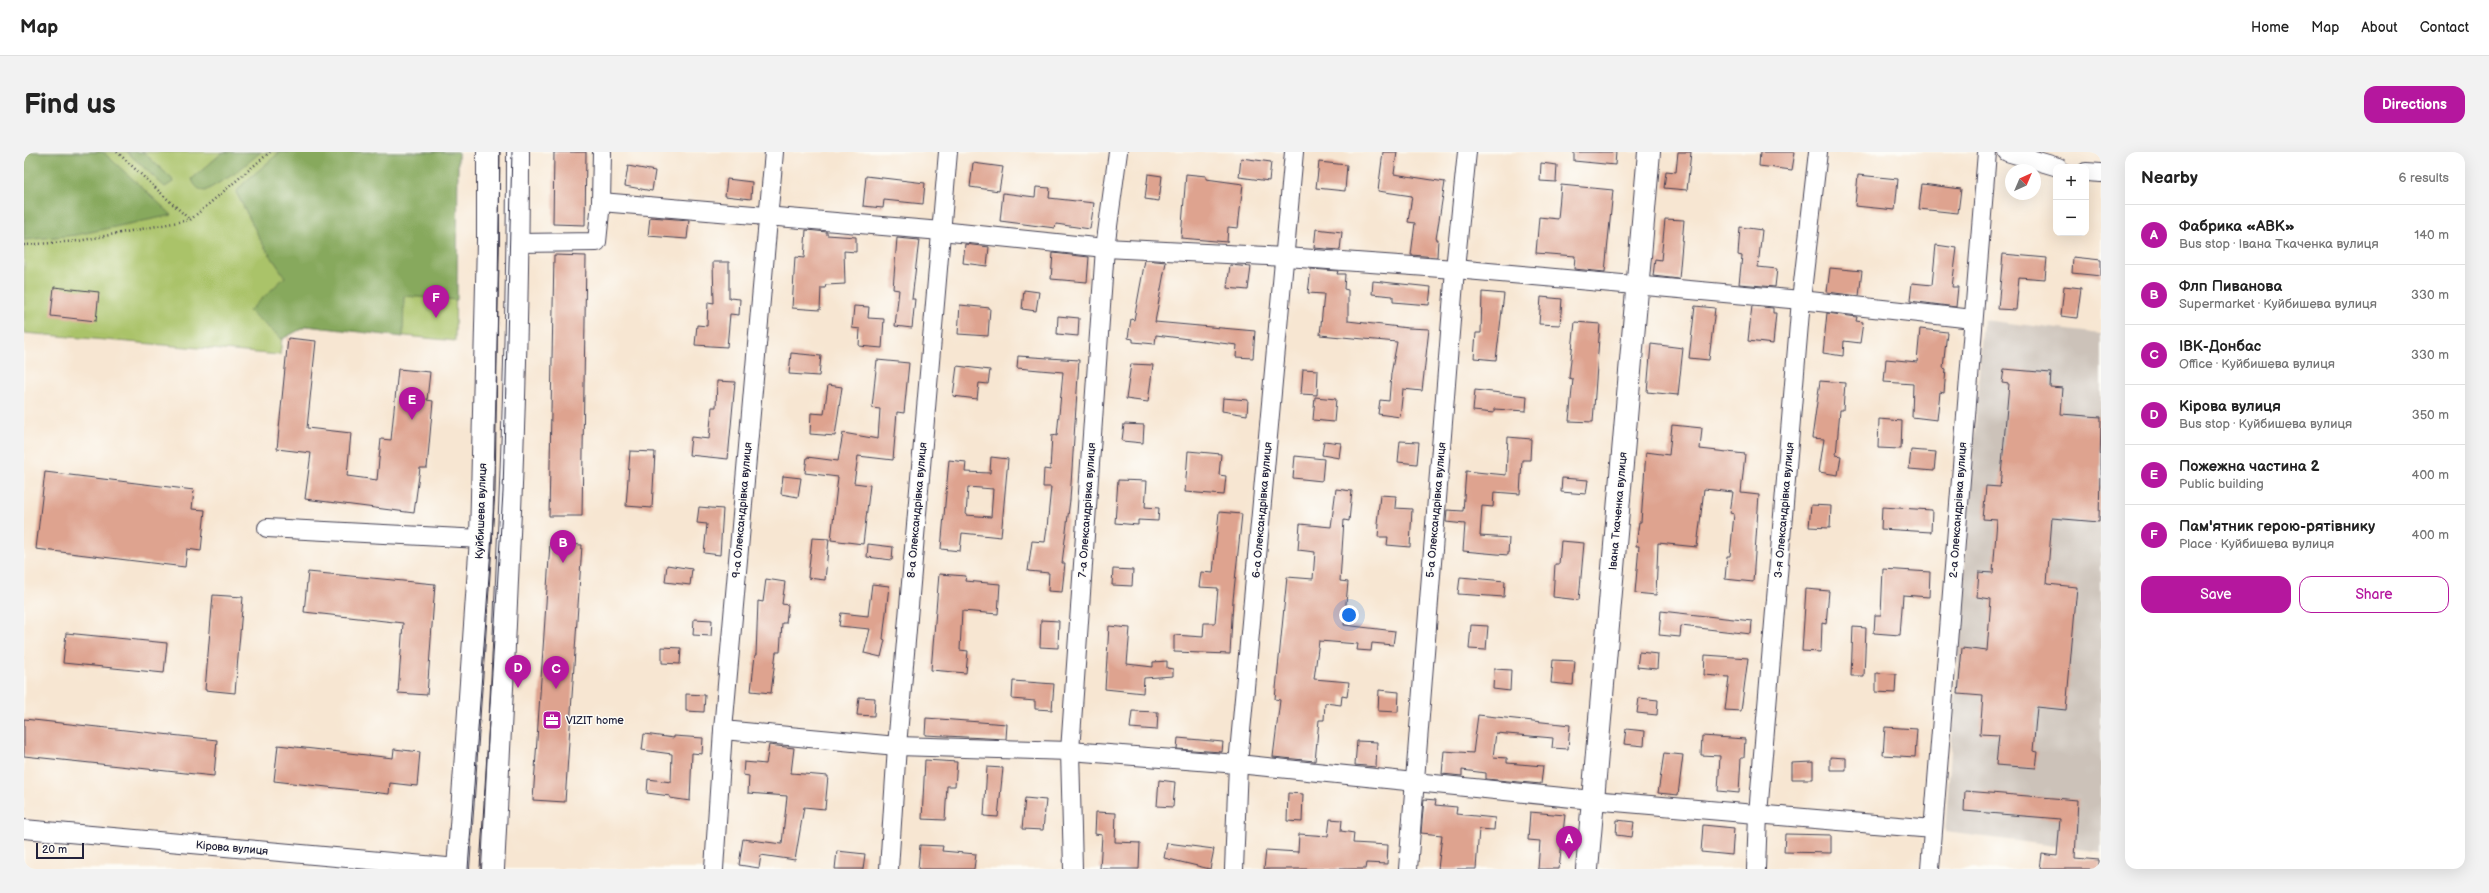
<!DOCTYPE html>
<html lang="en">
<head>
<meta charset="utf-8">
<style>
	body { margin:0; font-family:"Balsamiq Sans",sans-serif; background:#f2f2f2; color:#222 }
	.controls { position:absolute; right:12px; top:12px; display:grid; overflow:hidden; border-radius:8px; box-shadow:0 4px 16px #0002 }
	.controls button { width:36px; height:36px; display:grid; place-items:center; padding:0; border:0; border-bottom:1px solid #e0e0e0; background:#fff; color:#222; font:20px sans-serif }
	.compass { position:absolute; left:1981px; top:12px; width:36px; height:36px; border-radius:50%; background:#fff; box-shadow:0 4px 16px #0002; rotate:44deg }
	.scale { position:absolute; left:12px; bottom:10px; width:48px; box-sizing:border-box; padding-left:4px; border:2px solid #22223b; border-top:0; font-size:11px; line-height:14px; white-space:nowrap; color:#22223b; -webkit-text-stroke:3px #fdfcf7; paint-order:stroke }
	.you { position:absolute; left:1325px; top:463px; width:14px; height:14px; margin:-10px; border:3px solid #fff; border-radius:50%; background:#1a73e8; box-shadow:0 0 0 6px #1a73e833 }
	.badge { display:grid; place-items:center; width:26px; height:26px; border-radius:50%; background:#b5179e; color:#fff; font-size:13px; font-weight:700 }
	.pin { position:absolute; translate:-50% -33px; filter:drop-shadow(0 1px 2px #0008) }
	.pin::after { content:''; position:absolute; top:21px; width:14px; height:12px; background:inherit; clip-path:polygon(0 0,100% 0,50% 100%) }
	.list { margin:0; padding:0; list-style:none }
	h2 { display:flex; justify-content:space-between; align-items:center; height:52px; margin:0; padding:0 16px; font-size:17px }
	h2 small { font-size:13px; font-weight:400; color:#767676 }
	.list li { display:grid; grid-template-columns:26px 1fr auto; gap:12px; align-items:center; box-sizing:border-box; height:60px; padding:0 16px; border-top:1px solid #e0e0e0 }
	.list b { display:block; font-size:15px; white-space:nowrap }
	.list p { margin:0; font-size:13px; white-space:nowrap; color:#767676 }
	.list em { font-size:13px; font-style:normal; color:#767676 }
	.actions { display:flex; gap:8px; padding:12px 16px }
	.actions a { flex:1; padding:9px 0; border:1px solid #b5179e; border-radius:12px; text-align:center; font-size:14px; color:#b5179e }
	.actions .main { background:#b5179e; color:#fff }
	.map { position:relative; flex:none; width:2077px; height:717px; overflow:hidden; border-radius:12px }
	header { display:flex; align-items:center; gap:24px; box-sizing:border-box; height:56px; padding:0 20px; background:#fff; border-bottom:1px solid #e0e0e0 }
	header strong { font-size:19px }
	nav { display:flex; gap:22px; margin-inline-start:auto; font-size:14px }
	.intro { display:flex; align-items:center; justify-content:space-between; box-sizing:border-box; height:96px; padding:0 24px }
	h1 { margin:0; font-size:28px }
	.button { padding:10px 18px; border-radius:12px; background:#b5179e; color:#fff; font-size:14px; font-weight:700 }
	main { display:flex; gap:24px; padding:0 24px }
	aside { flex:1; background:#fff; border-radius:12px; box-shadow:0 4px 16px #0002 }
	.map>svg:first-child { display:block }
	.industrial { fill:#ccc2b9 }
	.green { fill:#aac369; stroke:#667252 }
	.forest { fill:#87a95d; stroke:#54664c }
	.building { fill:#dea38f; fill-rule:evenodd }
	.lines { fill:none; stroke-linecap:round; stroke-linejoin:round }
	.minor-casing { stroke:#423f52; stroke-width:20 }
	.major-casing { stroke:#423f52; stroke-width:24 }
	.path { stroke:#423f52; stroke-width:2.5; stroke-dasharray:1 3; stroke-linecap:butt }
	.minor { stroke:#fff; stroke-width:18 }
	.major { stroke:#fff; stroke-width:22 }
	.tram { stroke:#22223b; stroke-width:1 }
	.labels { text-anchor:middle; dominant-baseline:central; stroke-width:3; stroke-linejoin:round; paint-order:stroke }
	.street-label { font-size:11px; fill:#22223b; stroke:#fdfcf7 }
	.poi-label { font-size:11px; fill:#22223b; stroke:#fdfcf7; text-anchor:start }
</style>
</head>
<body>
<header>
<strong>Map</strong>
<nav><a>Home</a><a>Map</a><a>About</a><a>Contact</a></nav>
</header>
<div class="intro"><h1>Find us</h1><a class="button">Directions</a></div>
<main>
<div class="map">
<svg width="2077" height="717" viewBox="0 0 2077 717">
	<rect width="100%" height="100%" fill="#fdfcf7"/>
	<filter id="ink" filterUnits="userSpaceOnUse"><feTurbulence type="fractalNoise" baseFrequency=".025" numOctaves="2"/><feDisplacementMap in="SourceGraphic" scale="8" xChannelSelector="R" yChannelSelector="G"/><feConvolveMatrix kernelMatrix="1 2 1 2 8 2 1 2 1" color-interpolation-filters="sRGB"/></filter>
	<filter id="wash" filterUnits="userSpaceOnUse"><feTurbulence type="fractalNoise" baseFrequency=".012" numOctaves="4" result="noise"/><feDisplacementMap in="SourceGraphic" scale="16" xChannelSelector="R" yChannelSelector="G"/><feGaussianBlur stdDeviation="0.9" result="paint"/><feColorMatrix in="noise" values="0 0 0 0 0 0 0 0 0 0 0 0 0 0 0 0 0 1.4 0 .05"/><feComposite in="paint" operator="in"/></filter>
	<g filter="url(#wash)">
		<rect width="100%" height="100%" fill="#f7e6d2"/>
		<polygon class="industrial" points="1959,168 2077,182 2077,700 1921,680"/>
		<polygon class="green" points="0,0 434,0 431,189 283,174 258,187 256,203 0,181"/>
		<g class="forest">
			<polygon points="0,0 79,0 148,63 52,83 0,88"/>
			<polygon points="103,0 119,0 148,27 149,30 141,35"/>
			<path d="M199,0h38l-27,22 -29,17c-7,-1 -11,-6 -13,-12z"/>
			<polygon points="256,0 434,0 433,148 380,144 379,185 283,174 258,187 225,159 261,125 238,91 212,40 221,30"/>
		</g>
		<g id="blocks">
			<g class="building">
				<polygon points="530,0 562,0 561,73 529,72"/>
				<polygon points="1359,0 1373,0 1370,22 1421,30 1412,87 1414,87 1413,105 1387,103 1391,71 1384,70 1388,44 1354,39"/>
				<polygon points="1550,0 1592,0 1591,13 1550,9"/>
				<polygon points="1654,0 1667,0 1663,38 1640,36 1642,19 1652,20"/>
				<polygon points="1736,0 1771,0 1768,18 1735,14"/>
				<polygon points="1217,6 1247,10 1245,29 1215,25"/>
				<polygon points="1295,10 1323,13 1321,39 1292,36"/>
				<polygon points="949,11 979,15 975,39 946,35"/>
				<polygon points="1517,11 1533,13 1532,30 1516,29"/>
				<polygon points="604,14 631,19 628,39 601,34"/>
				<polygon points="1124,22 1138,24 1135,49 1121,47"/>
				<polygon points="1162,22 1182,24 1182,27 1219,32 1214,76 1204,75 1203,90 1157,86"/>
				<polygon points="1834,23 1874,27 1871,58 1831,54"/>
				<polygon points="842,24 901,31 899,52 860,48 859,56 839,54"/>
				<polygon points="703,27 728,30 727,47 701,44"/>
				<polygon points="1898,32 1937,37 1934,61 1895,57"/>
				<polygon points="1537,33 1589,38 1581,120 1550,117 1551,104 1512,101 1515,65 1534,67"/>
				<polygon points="1012,35 1026,36 1025,46 1070,51 1066,77 1032,72 1031,76 976,69 979,41 1011,45"/>
				<polygon points="626,65 665,68 663,87 624,84"/>
				<polygon points="1641,67 1660,68 1655,127 1629,124 1631,107 1637,108"/>
				<polygon points="1716,75 1738,78 1734,115 1753,117 1751,135 1715,132 1718,104 1714,103"/>
				<polygon points="1292,77 1318,80 1316,98 1290,96"/>
				<polygon points="782,78 803,80 803,83 832,85 832,100 820,99 821,132 802,133 801,136 797,136 796,158 768,156 771,105 780,106"/>
				<polygon points="873,86 895,88 888,147 891,147 888,176 871,174 875,138 869,137"/>
				<polygon points="941,92 965,95 963,114 939,111"/>
				<polygon points="1912,93 1933,96 1928,135 1934,135 1932,155 1886,149 1888,131 1908,133"/>
				<polygon points="1029,101 1065,105 1063,130 1027,127"/>
				<polygon points="1979,102 2023,106 2021,127 1995,125 1992,158 1974,157"/>
				<polygon points="530,103 562,104 558,364 525,364"/>
				<polygon points="2049,105 2077,108 2077,124 2048,121"/>
				<polygon points="1121,108 1142,110 1131,170 1231,179 1229,206 1212,205 1213,193 1132,183 1131,192 1109,190 1109,187 1104,186 1107,167 1110,168"/>
				<polygon points="689,110 705,110 705,146 716,147 715,163 706,162 703,195 671,193 673,173 683,174 684,150 690,151"/>
				<polygon points="1206,113 1227,115 1224,138 1203,136"/>
				<polygon points="1806,116 1838,119 1835,144 1803,140"/>
				<polygon points="1287,117 1314,119 1313,122 1321,122 1320,137 1324,138 1324,169 1384,176 1405,177 1398,239 1379,237 1376,265 1354,262 1356,248 1365,249 1367,222 1373,190 1296,183 1300,142 1284,141"/>
				<polygon points="1349,129 1407,135 1405,153 1369,150 1369,144 1348,142"/>
				<polygon points="2040,134 2057,136 2053,166 2037,164"/>
				<polygon points="30,135 75,140 72,169 27,164"/>
				<polygon points="1000,138 1015,140 1012,159 998,157"/>
				<polygon points="1458,140 1480,142 1472,208 1450,206 1452,181 1457,181"/>
				<polygon points="1517,145 1538,147 1536,173 1515,172"/>
				<polygon points="936,153 966,156 964,184 934,182"/>
				<polygon points="830,154 845,155 844,166 860,167 858,196 835,194 836,177 828,176"/>
				<polygon points="1671,154 1691,156 1685,208 1665,206"/>
				<polygon points="1728,154 1749,156 1749,161 1752,161 1749,192 1724,189"/>
				<polygon points="1803,161 1833,165 1832,169 1839,170 1836,191 1820,189 1819,204 1799,201"/>
				<polygon points="1034,164 1055,166 1054,184 1033,182"/>
				<polygon points="1551,170 1576,172 1569,270 1545,269 1549,227 1545,226"/>
				<polygon points="1896,177 1923,180 1919,216 1922,217 1920,241 1916,240 1913,268 1888,265 1889,232 1860,230 1862,207 1893,210"/>
				<polygon points="264,186 292,189 283,276 327,281 323,324 353,328 357,287 367,288 374,217 406,220 403,248 409,249 403,316 396,316 390,361 281,347 287,301 253,297"/>
				<polygon points="1627,192 1659,196 1654,243 1623,240"/>
				<polygon points="767,201 797,204 795,224 765,222"/>
				<polygon points="994,204 1055,208 1046,348 1038,411 1041,411 1038,440 1024,439 1025,421 1004,419 1008,389 1021,390 1023,376 1027,335 1019,335 1020,317 1026,318 1028,283 1033,284 1039,220 993,216"/>
				<polygon points="853,208 885,211 880,261 873,260 869,308 834,304 830,331 846,333 839,392 807,388 814,325 781,321 783,305 814,309 819,281 854,287 856,257 848,256"/>
				<polygon points="1107,212 1129,213 1124,250 1102,247"/>
				<polygon points="933,214 966,218 964,232 955,231 953,247 929,244"/>
				<polygon points="1279,217 1294,218 1293,243 1277,242"/>
				<polygon points="1980,217 2027,221 2026,235 2039,236 2037,262 2077,265 2075,370 2028,366 2023,432 2053,435 2042,558 2013,555 2009,599 2014,600 2012,616 1972,613 1975,583 1956,582 1959,544 1934,542 1938,496 1963,499 1967,447 1953,445 1955,420 1969,421 1973,368 1959,367 1962,334 1976,335 1985,232 1978,231"/>
				<polygon points="693,229 711,230 704,307 665,303 667,285 685,287 688,255 692,255"/>
				<polygon points="1796,229 1821,231 1819,258 1816,258 1812,303 1817,304 1814,323 1795,320 1800,287 1788,286"/>
				<polygon points="804,233 818,235 811,284 786,282 787,261 800,262"/>
				<polygon points="1451,238 1503,244 1502,259 1470,257 1470,261 1449,259"/>
				<polygon points="1291,245 1312,247 1310,270 1289,268"/>
				<polygon points="1199,246 1224,248 1223,263 1198,259"/>
				<polygon points="1855,267 1878,269 1877,297 1854,296"/>
				<polygon points="1100,272 1120,273 1119,291 1098,289"/>
				<polygon points="1648,273 1678,276 1676,297 1721,302 1717,341 1735,343 1729,430 1701,427 1703,404 1706,404 1710,362 1706,361 1709,340 1680,337 1673,395 1634,391 1632,443 1611,441 1615,394 1612,394 1615,370 1617,370 1622,300 1645,303"/>
				<polygon points="1484,285 1507,287 1506,308 1498,308 1496,342 1470,340 1469,355 1458,354 1456,384 1485,386 1484,403 1439,399 1441,372 1422,370 1423,358 1439,359 1442,319 1482,323"/>
				<polygon points="1300,289 1317,291 1315,306 1298,303"/>
				<polygon points="1376,289 1395,290 1393,312 1374,310"/>
				<polygon points="1887,298 1912,300 1910,319 1885,317"/>
				<polygon points="606,299 631,300 628,356 602,354"/>
				<polygon points="1164,299 1197,302 1195,323 1202,324 1200,343 1161,340"/>
				<polygon points="1271,304 1300,307 1298,329 1269,326"/>
				<path d="M967,305l17,2 -7,78 -39,-4 -2,18 -19,-2 8,-89 17,2 -1,10 25,1zM944,335l25,2 -2,28 -25,-2z"/>
				<polygon points="21,320 170,338 168,357 181,358 177,399 163,397 161,415 12,397"/>
				<polygon points="759,324 777,326 774,345 757,342"/>
				<polygon points="1538,326 1564,328 1562,342 1537,340"/>
				<polygon points="1094,328 1123,329 1121,355 1135,356 1134,369 1114,368 1114,373 1091,371"/>
				<polygon points="1312,337 1328,339 1325,369 1320,368 1316,429 1324,430 1320,473 1371,479 1369,493 1348,491 1347,499 1333,498 1334,492 1295,489 1290,527 1325,530 1323,545 1318,544 1317,553 1301,551 1300,568 1295,568 1291,609 1249,605 1256,548 1251,547 1263,425 1289,427 1291,400 1274,398 1276,372 1307,375"/>
				<polygon points="1356,343 1372,344 1371,356 1388,357 1386,395 1363,393 1364,385 1354,385 1355,372 1353,372"/>
				<polygon points="1787,353 1807,354 1806,376 1785,375"/>
				<polygon points="675,355 699,357 696,403 680,401 683,372 673,371"/>
				<polygon points="1858,355 1908,358 1907,380 1857,377"/>
				<polygon points="1195,360 1218,362 1209,448 1206,502 1150,500 1150,483 1179,485 1180,471 1191,471 1194,436 1175,435 1177,420 1189,421"/>
				<polygon points="788,386 805,387 801,428 784,426"/>
				<polygon points="1537,389 1560,391 1555,448 1529,445 1531,412 1535,412"/>
				<polygon points="526,391 558,393 541,650 509,648"/>
				<polygon points="844,392 869,395 868,408 843,405"/>
				<polygon points="643,413 668,417 666,433 641,430"/>
				<polygon points="1089,417 1109,418 1108,434 1088,433"/>
				<polygon points="1859,417 1906,420 1905,445 1879,443 1876,483 1850,481 1851,463 1857,463"/>
				<polygon points="284,420 411,432 403,543 374,541 379,471 280,460"/>
				<polygon points="915,422 942,424 941,429 976,432 974,462 938,459 936,498 944,499 942,521 907,518"/>
				<polygon points="1436,425 1481,429 1480,445 1434,442"/>
				<polygon points="742,427 761,430 758,452 764,453 762,471 758,471 756,500 752,500 747,541 727,539 731,503 732,503 734,449 739,450"/>
				<polygon points="848,432 865,434 859,487 861,488 857,505 840,501 846,477 815,474 817,461 844,464"/>
				<polygon points="1782,437 1805,439 1802,472 1798,471 1797,500 1778,499"/>
				<polygon points="189,443 219,445 211,541 181,538"/>
				<polygon points="1637,459 1728,469 1727,482 1657,474 1656,485 1635,483"/>
				<polygon points="670,467 688,468 687,484 669,483"/>
				<polygon points="1017,468 1035,469 1034,496 1016,495"/>
				<polygon points="1447,473 1464,474 1462,498 1445,497"/>
				<polygon points="1085,474 1106,476 1103,512 1129,515 1129,510 1143,509 1143,516 1149,517 1149,524 1120,526 1119,541 1081,537"/>
				<polygon points="1829,475 1842,476 1840,524 1827,524"/>
				<polygon points="42,481 143,491 140,521 39,511"/>
				<polygon points="638,495 657,496 656,512 638,511"/>
				<polygon points="1615,500 1634,502 1633,517 1613,515"/>
				<polygon points="1681,503 1724,506 1717,559 1701,558 1705,525 1680,523"/>
				<polygon points="1529,508 1551,509 1549,533 1527,531"/>
				<polygon points="1470,517 1487,518 1486,539 1469,537"/>
				<polygon points="1852,521 1872,522 1871,541 1852,540"/>
				<polygon points="989,529 1030,532 1028,558 1011,557 1011,549 988,547"/>
				<polygon points="1355,538 1375,540 1374,560 1354,559"/>
				<polygon points="662,542 681,543 680,560 662,559"/>
				<polygon points="835,545 851,546 850,564 833,563"/>
				<polygon points="1615,546 1634,548 1633,563 1613,561"/>
				<polygon points="1108,559 1134,560 1133,578 1106,576"/>
				<polygon points="1454,563 1546,573 1544,597 1528,596 1529,586 1472,581 1469,605 1483,606 1483,611 1519,614 1517,632 1462,627 1462,621 1438,618 1438,624 1418,622 1420,599 1449,601"/>
				<polygon points="902,566 983,572 982,587 901,583"/>
				<polygon points="0,567 193,588 190,624 0,604"/>
				<polygon points="1861,575 1893,577 1891,605 1859,603"/>
				<polygon points="1602,577 1621,579 1620,594 1600,592"/>
				<polygon points="620,582 650,586 650,584 679,586 678,602 668,601 666,649 646,646 646,644 623,641 624,627 647,630 648,602 618,598"/>
				<polygon points="1678,584 1721,587 1720,606 1717,606 1715,641 1694,639 1696,604 1677,603"/>
				<polygon points="1154,586 1199,590 1198,600 1153,597"/>
				<polygon points="1333,589 1353,590 1352,615 1331,613"/>
				<polygon points="254,593 369,606 370,597 396,600 393,634 366,631 365,642 250,629"/>
				<polygon points="745,593 770,596 767,621 804,624 801,657 780,655 771,708 737,703 735,716 715,713 719,687 758,692 763,644 724,641 725,624 719,623 720,610 742,612"/>
				<polygon points="1640,601 1659,603 1654,643 1634,641"/>
				<polygon points="1806,605 1822,606 1822,618 1806,618"/>
				<polygon points="901,608 933,610 931,634 923,634 921,668 898,667"/>
				<polygon points="1789,610 1789,627 1768,627 1768,611"/>
				<polygon points="963,615 979,616 974,665 960,664"/>
				<polygon points="1135,628 1151,630 1149,655 1133,654"/>
				<polygon points="1941,639 2054,648 2051,706 2075,708 2075,717 2016,717 2018,702 2033,704 2036,667 1940,659"/>
				<polygon points="1264,641 1279,642 1278,670 1263,669"/>
				<polygon points="1001,646 1022,648 1019,678 998,677"/>
				<polygon points="1400,647 1412,648 1411,653 1433,655 1432,662 1471,666 1470,678 1455,677 1452,717 1414,717 1418,683 1397,681"/>
				<polygon points="1072,660 1092,661 1091,690 1116,691 1115,717 1076,717 1078,683 1071,682"/>
				<polygon points="1506,660 1541,663 1535,717 1514,717 1516,689 1504,688"/>
				<polygon points="1306,667 1318,668 1317,679 1330,681 1329,691 1364,693 1363,712 1342,711 1341,717 1240,717 1242,698 1274,700 1275,682 1304,684"/>
				<polygon points="1593,668 1610,670 1608,685 1592,683"/>
				<polygon points="1679,673 1710,676 1708,703 1677,700"/>
				<polygon points="1761,682 1807,683 1807,701 1760,700"/>
				<polygon points="1143,691 1190,697 1186,717 1140,706"/>
				<polygon points="896,693 919,694 918,699 952,702 950,717 894,717"/>
				<polygon points="813,699 841,702 839,717 811,717"/>
			</g>
		</g>
	</g>
	<g filter="url(#ink)">
		<use href="#blocks" fill-opacity="0" stroke="#423f52" stroke-width="1"/>
		<g class="lines">
			<g class="minor-casing">
				<g id="minor">
					<polyline points="1983,0 2034,15"/>
					<polyline points="2062,20 2077,21"/>
					<polyline points="577,50 917,79 1081,96 1262,105 1431,117 1777,148 1949,167"/>
					<polyline points="494,91 573,90 577,50 578,0"/>
					<polyline points="243,376 457,387"/>
					<polyline points="699,578 873,594 1046,599 1214,612 1568,648 1909,677"/>
					<polyline points="0,677 434,716"/>
					<polyline points="690,717 699,578 750,0"/>
					<polyline points="865,717 873,594 924,0"/>
					<polyline points="1049,717 1046,599 1081,96 1094,0"/>
					<polyline points="1210,717 1214,612 1270,0"/>
					<polyline points="1384,717 1431,117 1443,0"/>
					<polyline points="1732,717 1734,662 1777,148 1794,0"/>
					<polyline points="1906,717 1963,0"/>
				</g>
			</g>
			<g class="major-casing">
				<g id="major">
					<polyline points="434,717 457,387 464,89 464,0"/>
					<path d="M469,717c12,-239 25,-478 25,-717"/>
					<polyline points="1563,717 1625,0"/>
				</g>
			</g>
			<g class="path">
				<polyline points="93,0 166,68 246,0"/>
				<polyline points="0,93 54,89 165,68"/>
			</g>
			<use href="#minor" class="minor"/>
			<use href="#major" class="major"/>
			<g class="tram">
				<polyline points="444,717 471,340 476,0"/>
				<polyline points="456,717 479,340 488,0"/>
			</g>
		</g>
	</g>
	<defs>
		<g id="office-square" transform="scale(1)"><rect x="-9" y="-9" width="18" height="18" rx="4" fill="#b5179e" stroke="#fdfcf7"/><path d="M-6-3h4V-5.5h4V-3h4V5H-6ZM-1-4.5V-3h2v-1.5ZM-6 0V1H6V0Z" fill="#fff"/></g>
	</defs>
	<g fill-rule="evenodd">
		<use href="#office-square" x="528" y="568"/>
	</g>
	<g class="labels">
		<g class="street-label">
			<text transform="translate(718 358) rotate(-85)">9-а Олександрівка вулиця</text>
			<text transform="translate(893 358) rotate(-85)">8-а Олександрівка вулиця</text>
			<text transform="translate(1063 358) rotate(-86)">7-а Олександрівка вулиця</text>
			<text transform="translate(1238 358) rotate(-85)">6-а Олександрівка вулиця</text>
			<text transform="translate(1412 358) rotate(-85)">5-а Олександрівка вулиця</text>
			<text transform="translate(1760 358) rotate(-85)">3-я Олександрівка вулиця</text>
			<text transform="translate(1934 358) rotate(-86)">2-а Олександрівка вулиця</text>
			<text transform="translate(457 359) rotate(-88)">Куйбишева вулиця</text>
			<text transform="translate(1594 359) rotate(-85)">Івана Ткаченка вулиця</text>
			<text transform="translate(208 696) rotate(5)">Кірова вулиця</text>
		</g>
		<g class="poi-label">
			<text x="542" y="568">VIZIT home</text>
		</g>
	</g>
</svg>
<div class="controls">
<button>+</button>
<button>−</button>
</div>
<svg class="compass" viewBox="-18 -18 36 36"><path d="M0-13l5 13h-10z" fill="#e53935"/><path d="M0 13l5-13h-10z" fill="#767676"/></svg>
<div class="scale">20 m</div>
<div class="you"></div>
<div class="pin badge" style="left:1545px;top:707px">A</div>
<div class="pin badge" style="left:539px;top:411px">B</div>
<div class="pin badge" style="left:532px;top:537px">C</div>
<div class="pin badge" style="left:494px;top:536px">D</div>
<div class="pin badge" style="left:388px;top:268px">E</div>
<div class="pin badge" style="left:412px;top:166px">F</div>
</div>
<aside>
<h2>Nearby<small>6 results</small></h2>
<ul class="list">
<li><span class="badge">A</span><div><b>Фабрика «АВК»</b><p>Bus stop · Івана Ткаченка вулиця</p></div><em>140 m</em></li>
<li><span class="badge">B</span><div><b>Флп Пиванова</b><p>Supermarket · Куйбишева вулиця</p></div><em>330 m</em></li>
<li><span class="badge">C</span><div><b>ІВК-Донбас</b><p>Office · Куйбишева вулиця</p></div><em>330 m</em></li>
<li><span class="badge">D</span><div><b>Кірова вулиця</b><p>Bus stop · Куйбишева вулиця</p></div><em>350 m</em></li>
<li><span class="badge">E</span><div><b>Пожежна частина 2</b><p>Public building</p></div><em>400 m</em></li>
<li><span class="badge">F</span><div><b>Пам'ятник герою-рятівнику</b><p>Place · Куйбишева вулиця</p></div><em>400 m</em></li>
</ul>
<div class="actions"><a class="main">Save</a><a>Share</a></div>
</aside>
</main>
</body>
</html>
